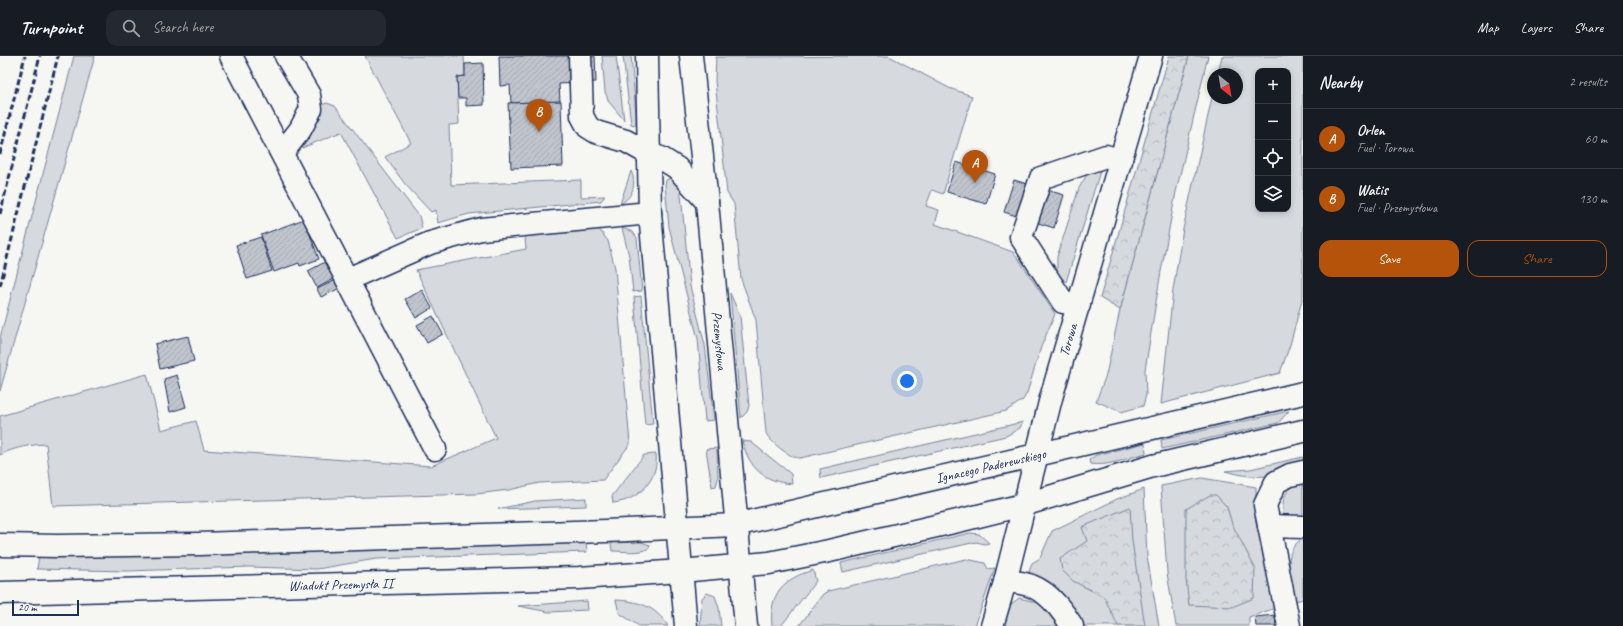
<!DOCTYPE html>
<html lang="en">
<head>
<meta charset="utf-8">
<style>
	body { margin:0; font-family:Caveat,sans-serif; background:#242831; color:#f1f3f6 }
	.controls { position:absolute; right:12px; top:12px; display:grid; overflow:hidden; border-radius:8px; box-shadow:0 2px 6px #0003 }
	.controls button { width:36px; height:36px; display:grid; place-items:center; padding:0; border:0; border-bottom:1px solid #363941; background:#171b24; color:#f1f3f6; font:20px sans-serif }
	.compass { position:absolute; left:1207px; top:12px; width:36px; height:36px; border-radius:50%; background:#171b24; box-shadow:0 2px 6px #0003; rotate:149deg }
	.scale { position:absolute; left:12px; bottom:10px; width:67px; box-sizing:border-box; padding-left:4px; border:2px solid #1b2f5e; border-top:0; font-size:11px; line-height:14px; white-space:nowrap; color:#1b2f5e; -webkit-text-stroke:3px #f6f6f2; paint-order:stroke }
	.you { position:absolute; left:907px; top:325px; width:14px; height:14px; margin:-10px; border:3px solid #fff; border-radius:50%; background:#1a73e8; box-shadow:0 0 0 6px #1a73e833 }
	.badge { display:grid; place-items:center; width:26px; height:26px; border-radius:50%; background:#b45309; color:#fff; font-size:13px; font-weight:700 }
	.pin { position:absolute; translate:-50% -33px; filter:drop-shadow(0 1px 2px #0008) }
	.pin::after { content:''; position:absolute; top:21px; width:14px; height:12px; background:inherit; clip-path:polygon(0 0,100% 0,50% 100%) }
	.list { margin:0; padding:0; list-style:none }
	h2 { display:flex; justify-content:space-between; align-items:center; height:52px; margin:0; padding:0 16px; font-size:17px }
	h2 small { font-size:13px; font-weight:400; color:#9ea1a6 }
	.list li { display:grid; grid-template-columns:26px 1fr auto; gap:12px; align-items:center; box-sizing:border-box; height:60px; padding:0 16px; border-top:1px solid #363941 }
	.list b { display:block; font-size:15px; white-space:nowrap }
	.list p { margin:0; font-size:13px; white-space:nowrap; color:#9ea1a6 }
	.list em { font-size:13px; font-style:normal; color:#9ea1a6 }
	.actions { display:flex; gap:8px; padding:12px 16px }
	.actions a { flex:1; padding:9px 0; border:1px solid #b45309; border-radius:12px; text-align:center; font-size:14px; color:#b45309 }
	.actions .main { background:#b45309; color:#fff }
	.icon { flex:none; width:22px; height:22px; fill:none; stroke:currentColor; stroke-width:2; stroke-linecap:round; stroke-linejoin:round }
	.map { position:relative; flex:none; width:1303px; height:570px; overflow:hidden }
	header { display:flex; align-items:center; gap:24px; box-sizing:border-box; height:56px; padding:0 20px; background:#171b24; border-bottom:1px solid #363941 }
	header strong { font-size:19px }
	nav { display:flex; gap:22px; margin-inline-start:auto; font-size:14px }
	.search { width:280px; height:36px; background:#242831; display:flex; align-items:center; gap:10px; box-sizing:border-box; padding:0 14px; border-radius:12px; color:#9ea1a6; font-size:15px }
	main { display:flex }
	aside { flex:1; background:#171b24 }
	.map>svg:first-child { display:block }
	.grass { fill:#d6d9dd; stroke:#78849e; fill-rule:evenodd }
	.forest { fill:url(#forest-crowns); stroke:#78849e }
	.building { fill:url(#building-hatch); stroke:#1b2f5e }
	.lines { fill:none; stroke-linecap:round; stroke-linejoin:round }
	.minor-casing { stroke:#1b2f5e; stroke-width:25 }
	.major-casing { stroke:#1b2f5e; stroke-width:25 }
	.minor { stroke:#f6f6f2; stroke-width:22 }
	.major { stroke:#f6f6f2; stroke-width:22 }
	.rail { stroke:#1b2f5e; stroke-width:3; stroke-dasharray:6 3; stroke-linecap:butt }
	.labels { text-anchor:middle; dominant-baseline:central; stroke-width:3.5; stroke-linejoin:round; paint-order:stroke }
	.street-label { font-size:14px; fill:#1b2f5e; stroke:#f6f6f2 }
</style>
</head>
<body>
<header>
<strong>Turnpoint</strong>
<div class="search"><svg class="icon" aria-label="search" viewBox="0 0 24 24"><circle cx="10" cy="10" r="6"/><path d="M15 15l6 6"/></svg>Search here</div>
<nav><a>Map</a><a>Layers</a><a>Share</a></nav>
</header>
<main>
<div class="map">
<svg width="1303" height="570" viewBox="0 0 1303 570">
	<defs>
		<pattern id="forest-crowns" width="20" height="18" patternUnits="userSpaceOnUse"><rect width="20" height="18" fill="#d6d9dd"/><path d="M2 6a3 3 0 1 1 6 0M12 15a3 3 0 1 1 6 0" fill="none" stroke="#b7bbc0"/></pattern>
		<pattern id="building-hatch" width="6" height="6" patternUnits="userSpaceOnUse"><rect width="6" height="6" fill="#c0c4cd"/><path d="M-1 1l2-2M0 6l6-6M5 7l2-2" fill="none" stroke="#a4a9b2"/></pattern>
	</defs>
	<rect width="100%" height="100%" fill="#f6f6f2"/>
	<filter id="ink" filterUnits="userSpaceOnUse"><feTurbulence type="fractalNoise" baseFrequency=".025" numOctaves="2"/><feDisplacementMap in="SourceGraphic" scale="8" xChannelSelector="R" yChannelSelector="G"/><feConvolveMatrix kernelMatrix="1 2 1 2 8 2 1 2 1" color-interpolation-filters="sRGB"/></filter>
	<g filter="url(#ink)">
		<g class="grass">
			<polygon points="74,0 95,0 0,335 0,282"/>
			<polygon points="365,0 464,0 465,20 457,21 459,68 449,69 451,129 581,124 581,141 605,140 601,145 469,158 438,167 436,154 431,156 405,128 385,101 411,87"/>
			<polygon points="602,0 616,0 624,64 609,46 605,36"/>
			<polygon points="623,0 631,0 636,58 636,67 634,69 631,68"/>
			<path d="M889,0l60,32 23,8 -29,98 -11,-4 -6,16 13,4 -4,14 78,28 5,6 37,56 -14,33 -14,46 -4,7 -17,11 -206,47c-9,1 -31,-17 -34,-25l-10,-113 -15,-41 -7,-75 -7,-11 -12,-112 1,-24z"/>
			<polygon points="1189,0 1208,0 1176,136 1160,221 1145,314 1146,339 1143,350 1121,356 1096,345 1106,319 1120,254"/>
			<path d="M1222,0h81v240l-13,49 -10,28 -119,31 12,-114 10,-61 30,-136v5h24v-24h-19zM1258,15h30v138h-30z"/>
			<polygon points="327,47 335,50 419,160 422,172 398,182 341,76 297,94 318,50"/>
			<polygon points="1101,112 1066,226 1057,217 1057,201 1079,132 1088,117"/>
			<path d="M631,115c6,13 2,26 -11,33z"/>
			<polygon points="670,122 674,122 680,129 690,230 705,289 714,364 705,365 698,283 669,171 665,129 666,124"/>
			<path d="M598,172l10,13 7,27 15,176 -27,36 -64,3 -30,7 -33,4 -423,12 -7,-62c-16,1 -31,3 -46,11v-39l147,-42 14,56 35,-9 8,29 227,16 65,-28 -80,-168 110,-21 -1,-11 3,-5z"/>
			<polygon points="622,172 633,176 637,182 642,235 633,236 629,200"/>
			<polygon points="730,237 740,260 749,350 747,356 741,362"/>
			<polygon points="641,240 653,368 645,369 634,241"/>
			<polygon points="1289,355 1278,367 1162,393 1161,384"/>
			<polygon points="1023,366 1020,372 1006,380 821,422 820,413"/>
			<path d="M742,385l9,1 40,32 1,10c-29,-3 -42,-15 -50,-43z"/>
			<path d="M1145,387l1,10c-18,5 -38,14 -56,11l-1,-4 7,-5z"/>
			<polygon points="717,392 718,423 716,430 712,431 706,393"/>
			<path d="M656,398c3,26 -18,47 -43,49l-1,-7 32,-41z"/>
			<path d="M1303,401v10c-33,10 -44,13 -78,4l25,-2z"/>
			<polygon points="1202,422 1256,431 1256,446 1279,551 1249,561 1249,570 1176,570 1167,517 1161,430"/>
			<path d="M1303,425v41l-19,-2c-3,-21 -1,-30 19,-39z"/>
			<polygon points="1144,433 1147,500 1159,570 1082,570 1029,516 1032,507 1040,502 1052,475 1117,443"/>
			<polygon points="586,442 586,450 498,453 535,445"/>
			<polygon points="970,477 979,478 989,487 985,488 976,486 843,516 841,507"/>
			<path d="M1303,483v60l-7,2c-5,-18 -16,-52 7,-62z"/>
			<path d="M641,486l9,3 -1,3c-8,6 -27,3 -37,3l-1,-8z"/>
			<polygon points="586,487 587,496 376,503 317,513 249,511 127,515 37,513 39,500"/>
			<polygon points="966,503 985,507 988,513 995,512 975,570 799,570 823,538 828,535"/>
			<path d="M813,514l3,11 -35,45h-9c-3,-33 11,-47 41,-56z"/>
			<polygon points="707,537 715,540 719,552 721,570 700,570 702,542"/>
			<polygon points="1019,542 1040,547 1058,570 1004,570 1010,549"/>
			<path d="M616,544c23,1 39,6 52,26h-29l-20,-13z"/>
			<polygon points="587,545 588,554 549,556 518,550"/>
		</g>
		<g class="forest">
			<polygon points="1169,0 1189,0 1120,254 1100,242"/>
			<polygon points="1210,439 1216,439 1227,451 1232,468 1255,512 1254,542 1232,551 1189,549 1186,523 1186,453"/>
			<polygon points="1130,451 1132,485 1145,570 1118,570 1104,541 1073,525 1062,514 1060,503 1087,485 1082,471"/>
		</g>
		<g class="building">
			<polygon points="499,0 595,0 596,26 559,28 560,46 511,47 510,29 500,30"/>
			<polygon points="483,7 484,49 466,50 466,42 458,42 457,21 465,20 465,8"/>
			<polygon points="561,45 563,110 511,112 508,47"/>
			<polygon points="956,106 995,118 986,148 947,136"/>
			<polygon points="1014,124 1064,139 1054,172 1004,156"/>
			<polygon points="304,163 319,203 300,210 299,207 274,216 261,179"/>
			<polygon points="261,181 272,215 247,223 236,189"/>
			<polygon points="327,205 336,222 317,232 308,215"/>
			<polygon points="336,224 340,232 321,241 317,233"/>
			<polygon points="422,234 432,252 416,262 405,243"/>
			<polygon points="433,260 443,278 427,287 417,269"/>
			<polygon points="188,280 194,305 160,313 155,288"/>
			<polygon points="177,319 186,351 170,356 164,323"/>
			<polygon points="1275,559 1276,570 1256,570 1255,561"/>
		</g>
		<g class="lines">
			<g class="minor-casing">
				<g id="minor">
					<polyline points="231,0 435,393"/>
					<polyline points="580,0 582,60 588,71 596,76 626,85 649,98 661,102 677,112 707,146"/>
					<polyline points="282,97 300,74 311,53 309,39 286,0"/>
					<polyline points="348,223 430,187 481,173 650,157"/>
					<polyline points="1079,249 1063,246 1021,181 1041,122 1106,100 1121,105"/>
					<polyline points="1269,470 1303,471"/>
					<path d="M1005,526c33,-2 51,18 67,44"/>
					<path id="s1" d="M992,570l13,-44 46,-184 100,-342"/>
					<polyline points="1289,570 1265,449 1276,426 1290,419 1303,416"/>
				</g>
			</g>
			<g class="major-casing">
				<g id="major">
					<polyline points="647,0 650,157 686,570"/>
					<path id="s2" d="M691,0l16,146 39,424"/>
					<path id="s3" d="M0,489l58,1 141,-2 407,-13 129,-6 568,-132"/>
					<path id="s4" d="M0,537l579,-15 102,-7 88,-8 60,-12 133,-31 61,-15 130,-39 150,-35"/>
				</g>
			</g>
			<use href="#minor" class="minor"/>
			<use href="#major" class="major"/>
			<g class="rail">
				<polyline points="0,98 25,0"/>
				<polyline points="0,158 40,0"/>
				<polyline points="0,230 58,0"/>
			</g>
		</g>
	</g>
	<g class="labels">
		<g class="street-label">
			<text stroke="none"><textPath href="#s1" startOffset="296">Torowa</textPath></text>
			<text stroke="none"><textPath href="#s2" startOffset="286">Przemysłowa</textPath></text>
			<text stroke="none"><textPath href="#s3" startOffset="998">Ignacego Paderewskiego</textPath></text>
			<text stroke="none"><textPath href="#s4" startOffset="341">Wiadukt Przemysła II</textPath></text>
		</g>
	</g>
</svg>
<div class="controls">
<button>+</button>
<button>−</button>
<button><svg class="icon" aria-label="locate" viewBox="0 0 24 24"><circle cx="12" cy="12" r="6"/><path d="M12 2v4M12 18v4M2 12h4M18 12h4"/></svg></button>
<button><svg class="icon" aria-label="layers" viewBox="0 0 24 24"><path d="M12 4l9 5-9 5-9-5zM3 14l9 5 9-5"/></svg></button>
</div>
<svg class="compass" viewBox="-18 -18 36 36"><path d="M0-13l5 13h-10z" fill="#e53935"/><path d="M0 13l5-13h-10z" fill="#9ea1a6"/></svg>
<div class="scale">20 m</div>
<div class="you"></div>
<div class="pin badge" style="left:975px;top:127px">A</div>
<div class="pin badge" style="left:539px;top:76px">B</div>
</div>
<aside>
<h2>Nearby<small>2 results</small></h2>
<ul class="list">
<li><span class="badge">A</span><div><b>Orlen</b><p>Fuel · Torowa</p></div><em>60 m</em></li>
<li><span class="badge">B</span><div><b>Watis</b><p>Fuel · Przemysłowa</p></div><em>130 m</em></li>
</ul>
<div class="actions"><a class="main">Save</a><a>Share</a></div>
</aside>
</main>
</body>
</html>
